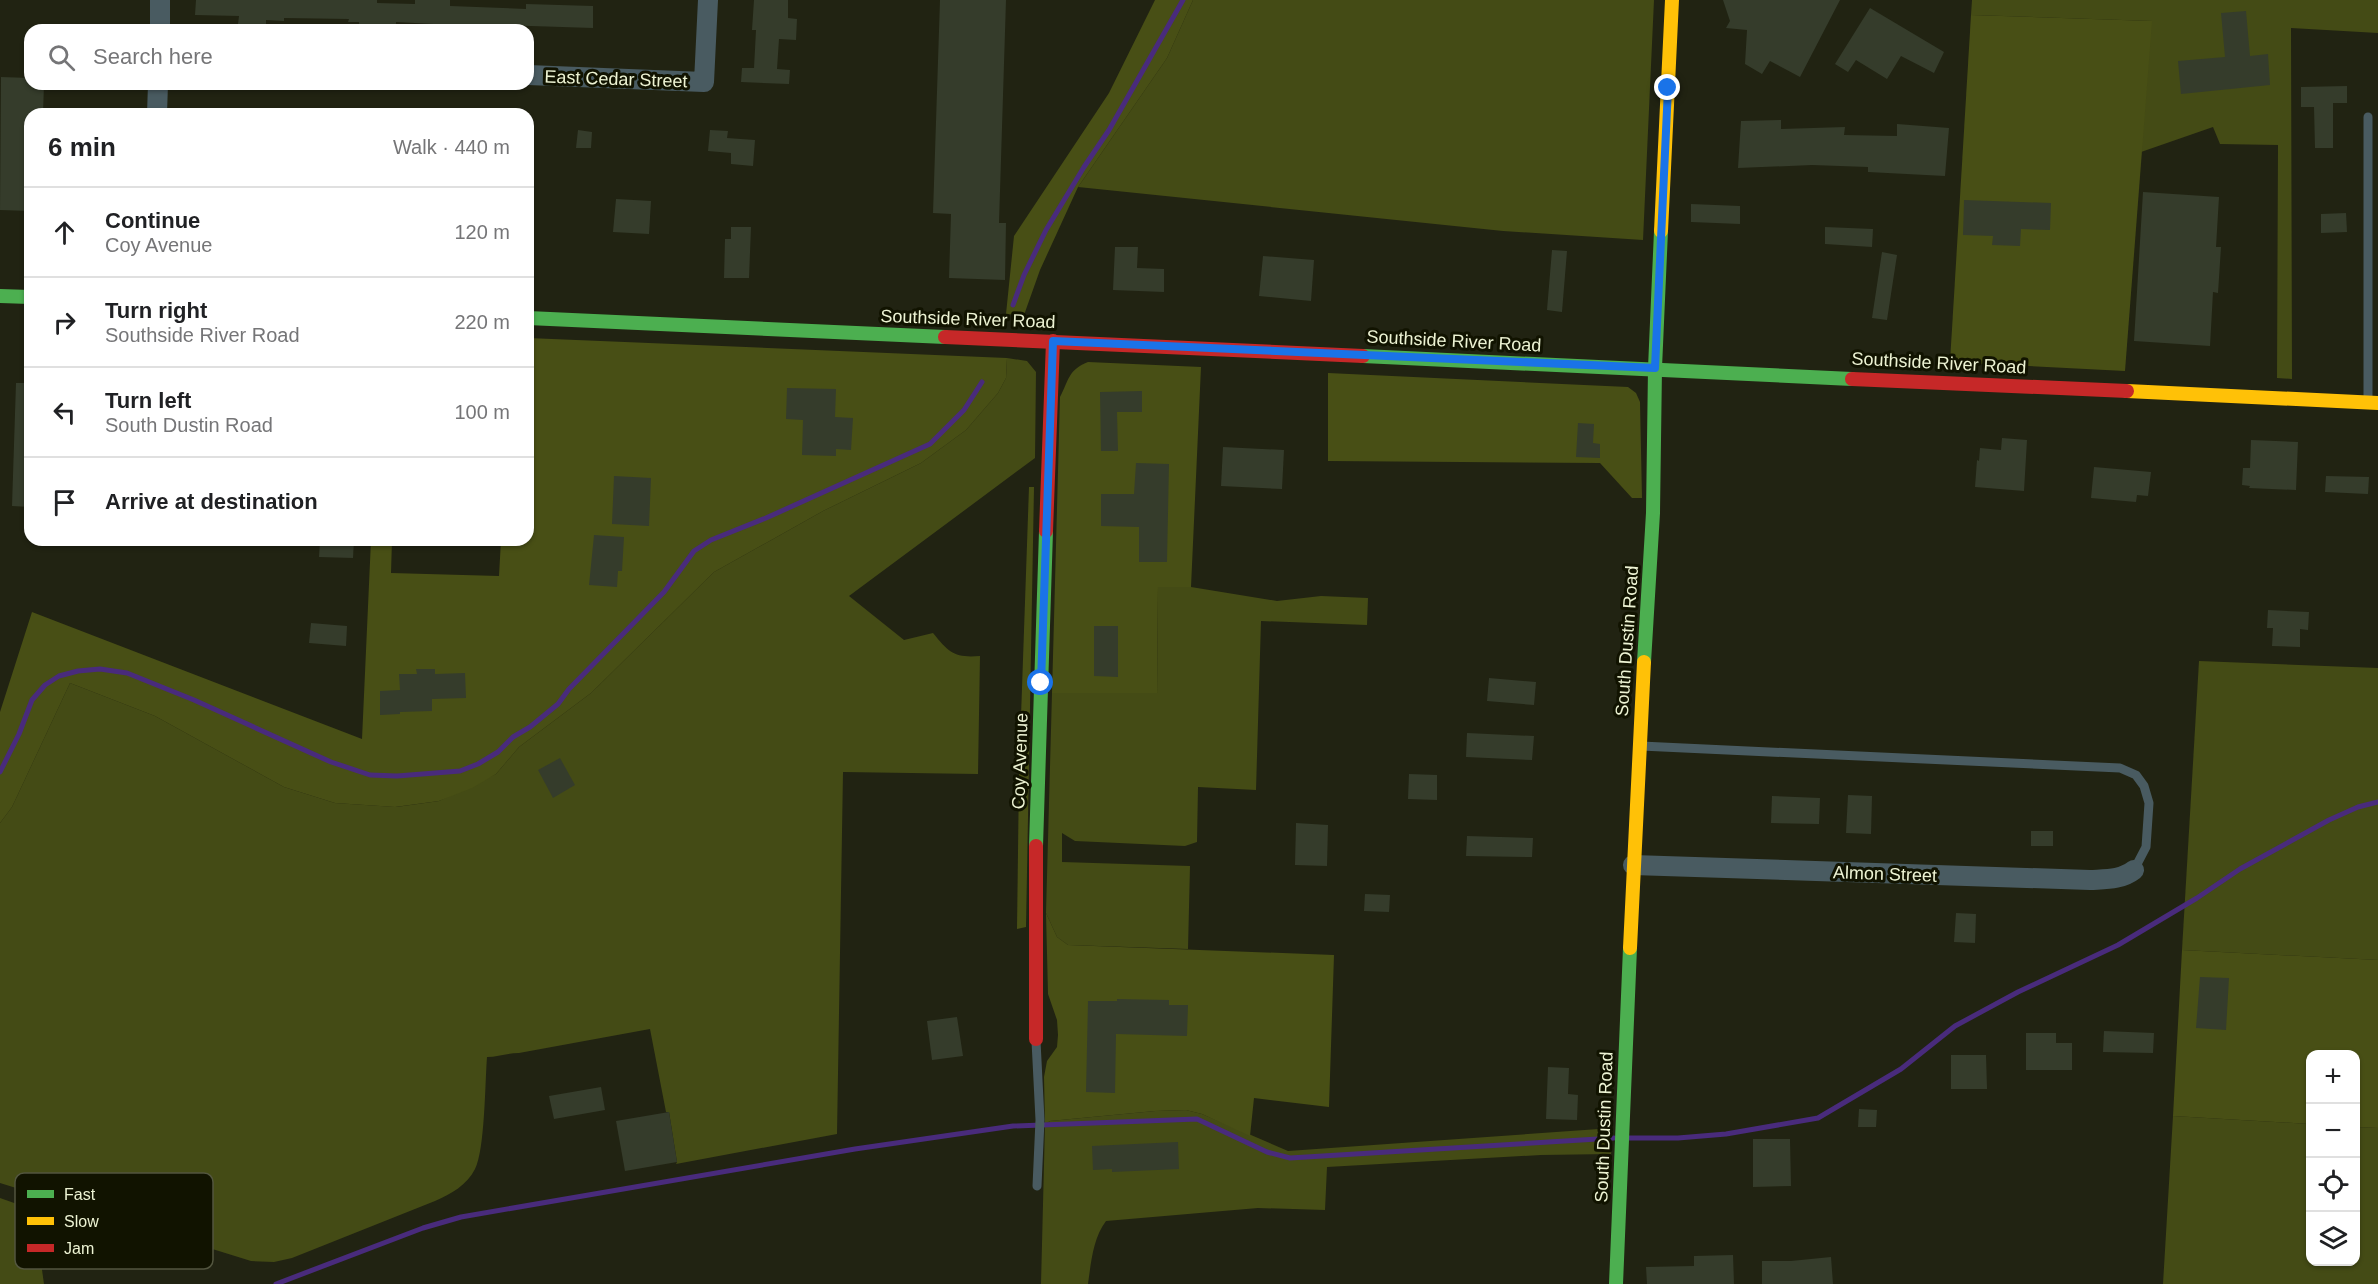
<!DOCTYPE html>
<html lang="en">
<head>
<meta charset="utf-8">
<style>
	body { margin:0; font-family:Arial,sans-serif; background:#f6f6f6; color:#202124 }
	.controls { position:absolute; right:18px; bottom:18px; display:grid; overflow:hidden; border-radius:12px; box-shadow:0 2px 4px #0004 }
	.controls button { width:54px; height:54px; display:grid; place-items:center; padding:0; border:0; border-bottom:2px solid #e0e0e0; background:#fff; color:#202124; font:30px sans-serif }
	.stop { position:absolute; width:18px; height:18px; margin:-14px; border:4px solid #1a73e8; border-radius:50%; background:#fff }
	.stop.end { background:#1a73e8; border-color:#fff; box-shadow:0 2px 6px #0008 }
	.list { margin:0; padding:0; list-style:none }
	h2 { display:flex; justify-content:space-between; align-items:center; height:78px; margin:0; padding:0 24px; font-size:26px }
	h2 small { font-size:20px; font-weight:400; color:#757577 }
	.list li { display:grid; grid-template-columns:39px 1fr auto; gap:18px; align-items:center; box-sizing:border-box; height:90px; padding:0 24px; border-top:2px solid #e0e0e0 }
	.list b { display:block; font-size:22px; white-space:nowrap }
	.list p { margin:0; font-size:20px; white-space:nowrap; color:#757577 }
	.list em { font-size:20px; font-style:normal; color:#757577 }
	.icon { flex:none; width:33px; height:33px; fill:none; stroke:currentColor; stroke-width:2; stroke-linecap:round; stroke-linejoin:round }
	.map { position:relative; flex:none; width:2378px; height:1284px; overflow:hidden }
	.search { position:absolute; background:#fff; box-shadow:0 2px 4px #0004; left:24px; top:24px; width:510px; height:66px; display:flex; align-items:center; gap:15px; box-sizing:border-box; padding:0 21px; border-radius:18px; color:#757577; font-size:22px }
	.panel { position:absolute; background:#fff; box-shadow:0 2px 4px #0004; left:24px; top:108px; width:510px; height:438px; border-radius:18px }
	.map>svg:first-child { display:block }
	.green { fill:#444b15 }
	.forest { fill:#484f15 }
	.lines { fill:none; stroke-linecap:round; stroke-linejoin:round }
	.stream { stroke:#492b7c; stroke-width:5 }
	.building { fill:#353c2b }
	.lane { stroke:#495b61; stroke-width:9 }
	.street { stroke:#495b61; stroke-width:20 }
	.fast { stroke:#4caf50; stroke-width:14 }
	.slow { stroke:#ffc107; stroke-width:14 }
	.jam { stroke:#c62828; stroke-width:14 }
	.route { stroke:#1a73e8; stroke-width:8 }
	.labels { text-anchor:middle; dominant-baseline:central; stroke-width:6; stroke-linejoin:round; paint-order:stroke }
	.street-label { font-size:18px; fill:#edf3d3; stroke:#111300 }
	.key { fill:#111300; stroke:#53563f; stroke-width:1.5 }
	.key-label { font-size:16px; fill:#edf3d3 }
</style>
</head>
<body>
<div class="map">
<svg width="2378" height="1284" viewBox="0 0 2378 1284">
	<rect width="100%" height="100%" fill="#212312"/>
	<g class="green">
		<polygon points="1193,0 1654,0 1643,240 1503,231 1078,187 1167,58"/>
		<polygon points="1972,0 2378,0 2378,33 2291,28 2292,379 2277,378 2278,145 2220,144 2213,127 2141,152 2151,21 1971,15"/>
		<path d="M1007,358l20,3 9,11 -1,86 -186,138 55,44 29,-7c16,20 22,25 47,23l-2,118 -135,-2 -6,362 -161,30 1,-2 -8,-50h-3l-16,-83 -131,24c-12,0 -21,4 -32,4 -2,25 -2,93 -12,112 -8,16 -24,25 -40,32l-143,57 -18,4 -23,-1 -251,-78v-360l12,-16 58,-124 85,33 129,71 51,16 61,4 43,-6 57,-27 23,-27 72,-54 123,-121 109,-61 98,-48 45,-33 32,-37 8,-15z"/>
		<polygon points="1158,586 1191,587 1277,601 1321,596 1368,598 1367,625 1261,621 1256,790 1198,787 1197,842 1185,846 1075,841 1062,833 1062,862 1190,866 1188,949 1068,945 1057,937 1046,913 1052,693 1157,693"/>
		<polygon points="2199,661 2378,668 2378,960 2182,950"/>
		<path d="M1186,1110l16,4 86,37 325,-23 -2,26 -70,1 -214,12 -2,43 -67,-2 -152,13c-13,17 -15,42 -18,63h-47l4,-160 5,-3 105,-10z"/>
		<polygon points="2173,1116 2310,1124 2310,1262 2356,1262 2356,1127 2378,1128 2378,1284 2163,1284"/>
		<polygon points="0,1198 17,1204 35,1220 44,1284 0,1284"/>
	</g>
	<g class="forest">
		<polygon points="1155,0 1193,0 1167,58 1078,187 1040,270 1024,315 1006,314 1014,236 1109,93"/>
		<polygon points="1971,15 2152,21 2125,371 1950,362"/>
		<polygon points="528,338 1007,358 1006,378 998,393 966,430 921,463 823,511 714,572 591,693 519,747 496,774 472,788 439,801 395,807 335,803 284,787 155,716 70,683 12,807 0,823 0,712 32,612 362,739 371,540 392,540 391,573 499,576 501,540 528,540"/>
		<path d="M1088,362l113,5 -10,220h-33l-1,106h-105l8,-296c9,-17 8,-27 28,-35z"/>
		<polygon points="1328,373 1628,387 1636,393 1640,402 1642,498 1632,498 1600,463 1328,461"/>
		<polygon points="1029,487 1034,487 1026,927 1017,929 1019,774"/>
		<polygon points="1046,913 1057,937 1068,945 1334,955 1329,1107 1254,1098 1250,1136 1202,1114 1186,1110 1155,1111 1050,1121 1045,1124 1044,1077 1047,1061 1057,1047 1058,1035 1057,1020 1048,994"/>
		<polygon points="2182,950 2378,960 2378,1128 2356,1127 2356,1054 2310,1054 2310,1124 2173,1116"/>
	</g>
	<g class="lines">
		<g class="stream">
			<polyline points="1013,305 1024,275 1046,230 1084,167 1109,130 1183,0"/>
			<polyline points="0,772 19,734 32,700 45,685 59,676 78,671 100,669 127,673 194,700 331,762 370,775 397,776 460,771 478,764 498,752 513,737 530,727 558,704 569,689 664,592 694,551 711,540 766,518 930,444 964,410 982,382"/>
			<polyline points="1629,1138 1678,1138 1726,1134 1818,1118 1901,1069 1955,1026 2018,992 2118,945 2197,898 2240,869 2329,820 2358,807 2378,802"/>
			<polyline points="276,1284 423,1228 461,1217 855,1149 1013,1126 1197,1119 1267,1152 1290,1158 1614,1138"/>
		</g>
	</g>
	<g class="building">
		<polygon points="196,0 377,0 377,3 415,4 415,0 450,0 450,6 526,9 526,4 593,6 593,28 503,25 503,29 470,29 470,26 396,22 396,27 359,25 359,22 348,22 349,19 284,18 284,21 266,20 266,25 238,24 239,16 195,15"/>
		<polygon points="754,0 788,0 788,18 797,19 796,40 779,39 777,69 790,70 789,84 741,82 742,68 754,68 756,30 752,30"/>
		<polygon points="940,0 1006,0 999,223 1006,223 1005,280 949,278 951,214 933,213"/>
		<polygon points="1723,0 1840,0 1800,77 1770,61 1762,74 1745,64 1747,30 1726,28 1730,21"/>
		<polygon points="1870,8 1944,52 1934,73 1901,56 1887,79 1856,60 1848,72 1835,64"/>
		<polygon points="2246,11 2250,56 2268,54 2270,85 2181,94 2178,61 2225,57 2221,13"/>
		<polygon points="1,77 30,78 30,84 44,84 43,114 30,114 30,211 0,210"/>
		<polygon points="2347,86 2347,103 2333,103 2333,148 2315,148 2314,107 2301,107 2301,87"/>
		<polygon points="1781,120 1781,129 1845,127 1844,135 1897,136 1897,124 1949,128 1945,176 1868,172 1868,167 1812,165 1738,168 1741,121"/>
		<polygon points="578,130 592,132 591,148 576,148"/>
		<polygon points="710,130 728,131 727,138 755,140 753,166 731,164 731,153 708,151"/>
		<polygon points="2143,192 2219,197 2216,247 2221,247 2218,293 2213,292 2210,346 2134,341"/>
		<polygon points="616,199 651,201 649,234 613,232"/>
		<polygon points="1964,200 2051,203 2050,230 2021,229 2020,246 1992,245 1993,236 1963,235"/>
		<polygon points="1691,204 1740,206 1740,224 1691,222"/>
		<polygon points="2346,213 2347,232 2321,233 2321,214"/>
		<polygon points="731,227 751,227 749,278 724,278 725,239 731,239"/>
		<polygon points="1825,227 1873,229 1872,247 1825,244"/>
		<polygon points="1115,247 1138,247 1137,268 1164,269 1164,292 1113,290"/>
		<polygon points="1552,250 1567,251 1562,312 1547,310"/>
		<polygon points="1882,252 1897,255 1887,320 1872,318"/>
		<polygon points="1263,256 1314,260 1311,301 1259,296"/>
		<polygon points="16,383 30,383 30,507 12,506"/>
		<polygon points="787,388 836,389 835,417 853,418 851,450 836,449 836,456 802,455 803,420 786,419"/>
		<polygon points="1142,391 1142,412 1117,412 1118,451 1101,451 1100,392"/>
		<polygon points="1578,423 1594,424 1593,443 1600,444 1600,458 1576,457"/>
		<polygon points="2002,438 2027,440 2024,491 1975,487 1977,460 1979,461 1980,448 2001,450"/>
		<polygon points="2251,440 2298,442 2296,490 2249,488 2250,486 2242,485 2243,468 2250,468"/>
		<polygon points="1223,447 1284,450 1282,489 1221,486"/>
		<polygon points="1136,463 1169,464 1167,562 1139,562 1139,527 1101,526 1101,494 1134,494"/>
		<polygon points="2094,467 2151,472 2148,496 2137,495 2136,502 2091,498"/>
		<polygon points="614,476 651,478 649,526 612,524"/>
		<polygon points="2326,476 2369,477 2368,494 2325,492"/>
		<polygon points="594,535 624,537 622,571 618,571 617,587 589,585"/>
		<polygon points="320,540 354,540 353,558 319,557"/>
		<polygon points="2268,610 2309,612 2308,630 2300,629 2300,647 2272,646 2273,628 2267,628"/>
		<polygon points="311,623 347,626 346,646 309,643"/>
		<polygon points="1094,626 1118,626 1118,677 1094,676"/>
		<polygon points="416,669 435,669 435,674 465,673 466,698 432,699 432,711 400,712 400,714 380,715 380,691 400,690 399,674 417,674"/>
		<polygon points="1489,678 1536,682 1534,705 1487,701"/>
		<polygon points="1467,733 1534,736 1532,760 1466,757"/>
		<polygon points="560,758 575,785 553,798 538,770"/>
		<polygon points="1409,774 1437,775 1437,800 1408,799"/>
		<polygon points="1848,795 1872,796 1871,834 1846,833"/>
		<polygon points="1772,796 1820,798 1819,824 1771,823"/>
		<polygon points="1296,823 1328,825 1327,866 1295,865"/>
		<rect x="2031" y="831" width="22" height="15"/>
		<polygon points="1467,836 1533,838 1532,857 1466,856"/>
		<polygon points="1365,894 1390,895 1389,912 1364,911"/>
		<polygon points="1956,913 1976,914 1975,943 1954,942"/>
		<polygon points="2200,977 2229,978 2226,1030 2196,1028"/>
		<polygon points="1117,999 1169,1000 1169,1005 1188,1005 1187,1036 1116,1034 1115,1093 1086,1092 1088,1001 1117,1001"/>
		<polygon points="957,1017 963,1056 932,1060 927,1021"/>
		<polygon points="2104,1031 2154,1033 2153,1053 2103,1052"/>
		<polygon points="2026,1033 2056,1033 2056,1043 2072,1043 2072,1070 2026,1070"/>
		<polygon points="1951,1055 1986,1055 1987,1089 1951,1089"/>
		<polygon points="1548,1067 1569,1068 1568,1094 1578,1095 1577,1120 1546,1119"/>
		<polygon points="601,1087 605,1110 554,1119 549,1096"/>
		<polygon points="1859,1109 1877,1110 1876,1127 1858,1127"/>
		<polygon points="669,1112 677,1162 625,1171 616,1121"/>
		<polygon points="1753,1139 1790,1139 1791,1186 1753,1187"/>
		<polygon points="1178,1142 1179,1169 1112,1172 1112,1169 1093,1170 1092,1146"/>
		<polygon points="1733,1255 1734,1284 1647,1284 1646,1267 1694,1266 1694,1256"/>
		<polygon points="1831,1257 1833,1284 1762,1284 1762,1261 1791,1261"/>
	</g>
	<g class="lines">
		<g class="lane">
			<polyline points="2368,400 2368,117"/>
			<polyline points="1641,746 2120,768 2136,775 2144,786 2149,803 2146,847 2134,870"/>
			<polyline points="1036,1041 1040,1120 1037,1186"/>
		</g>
		<g class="street">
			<polyline points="160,30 160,0"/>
			<polyline points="528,75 704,82 708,0"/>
			<polyline points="157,114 158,84"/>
			<path d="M1633,865l457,15c16,-1 31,0 44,-10"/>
		</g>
		<g class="fast">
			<polyline points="0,296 30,297"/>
			<polyline points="528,318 945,337"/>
			<polyline points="1363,356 1852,379"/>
			<polyline points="1644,662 1653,513 1655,368 1661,231"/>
			<polyline points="1036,846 1046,531"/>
			<polyline points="1616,1284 1630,948"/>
		</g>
		<g class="slow">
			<polyline points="1661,231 1672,0"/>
			<polyline points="2127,391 2378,403"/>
			<polyline points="1630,948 1644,662"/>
		</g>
		<g class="jam">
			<polyline points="945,337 1363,356"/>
			<polyline points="1852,379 2127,391"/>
			<polyline points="1046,531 1053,341"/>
			<polyline points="1036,1039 1036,846"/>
		</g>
	</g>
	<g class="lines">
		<polyline class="route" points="1041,683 1053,341 1655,368 1668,88"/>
	</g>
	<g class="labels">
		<g class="street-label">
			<text transform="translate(616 79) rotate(2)">East Cedar Street</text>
			<text transform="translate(968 319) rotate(2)">Southside River Road</text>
			<text transform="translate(1454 341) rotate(3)">Southside River Road</text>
			<text transform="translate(1939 363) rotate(3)">Southside River Road</text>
			<text transform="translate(1627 641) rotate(-86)">South Dustin Road</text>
			<text transform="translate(1020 761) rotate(-88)">Coy Avenue</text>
			<text transform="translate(1885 874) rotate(2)">Almon Street</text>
			<text transform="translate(1604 1127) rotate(-88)">South Dustin Road</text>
		</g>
	</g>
	<rect x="15" y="1173" width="198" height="96" rx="9" class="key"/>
	<rect x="27" y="1190" width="27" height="8" fill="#4caf50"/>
	<rect x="27" y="1217" width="27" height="8" fill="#ffc107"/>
	<rect x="27" y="1244" width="27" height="8" fill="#c62828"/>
	<g class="key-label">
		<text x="64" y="1200">Fast</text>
		<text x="64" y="1227">Slow</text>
		<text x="64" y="1254">Jam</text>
	</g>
</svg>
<div class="controls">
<button>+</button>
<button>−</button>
<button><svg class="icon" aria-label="locate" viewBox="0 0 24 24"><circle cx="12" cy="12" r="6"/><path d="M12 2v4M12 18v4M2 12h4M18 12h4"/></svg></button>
<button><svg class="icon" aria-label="layers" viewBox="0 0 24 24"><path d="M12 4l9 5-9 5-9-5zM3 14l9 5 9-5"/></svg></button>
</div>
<div class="stop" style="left:1041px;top:683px"></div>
<div class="stop end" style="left:1668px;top:88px"></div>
<div class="search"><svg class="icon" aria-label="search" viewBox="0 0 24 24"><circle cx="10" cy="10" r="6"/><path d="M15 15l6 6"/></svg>Search here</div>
<section class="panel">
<h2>6 min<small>Walk · 440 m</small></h2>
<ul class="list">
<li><svg class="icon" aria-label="ahead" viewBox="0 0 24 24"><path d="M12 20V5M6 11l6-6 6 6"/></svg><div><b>Continue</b><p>Coy Avenue</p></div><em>120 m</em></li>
<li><svg class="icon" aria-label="right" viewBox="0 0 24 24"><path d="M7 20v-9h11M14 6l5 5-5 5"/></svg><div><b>Turn right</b><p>Southside River Road</p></div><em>220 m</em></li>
<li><svg class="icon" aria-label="left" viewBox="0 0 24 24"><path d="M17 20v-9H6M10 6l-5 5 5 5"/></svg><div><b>Turn left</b><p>South Dustin Road</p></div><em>100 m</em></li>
<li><svg class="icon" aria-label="arrive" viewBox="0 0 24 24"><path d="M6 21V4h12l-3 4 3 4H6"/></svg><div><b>Arrive at destination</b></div></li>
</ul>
</section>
</div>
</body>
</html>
